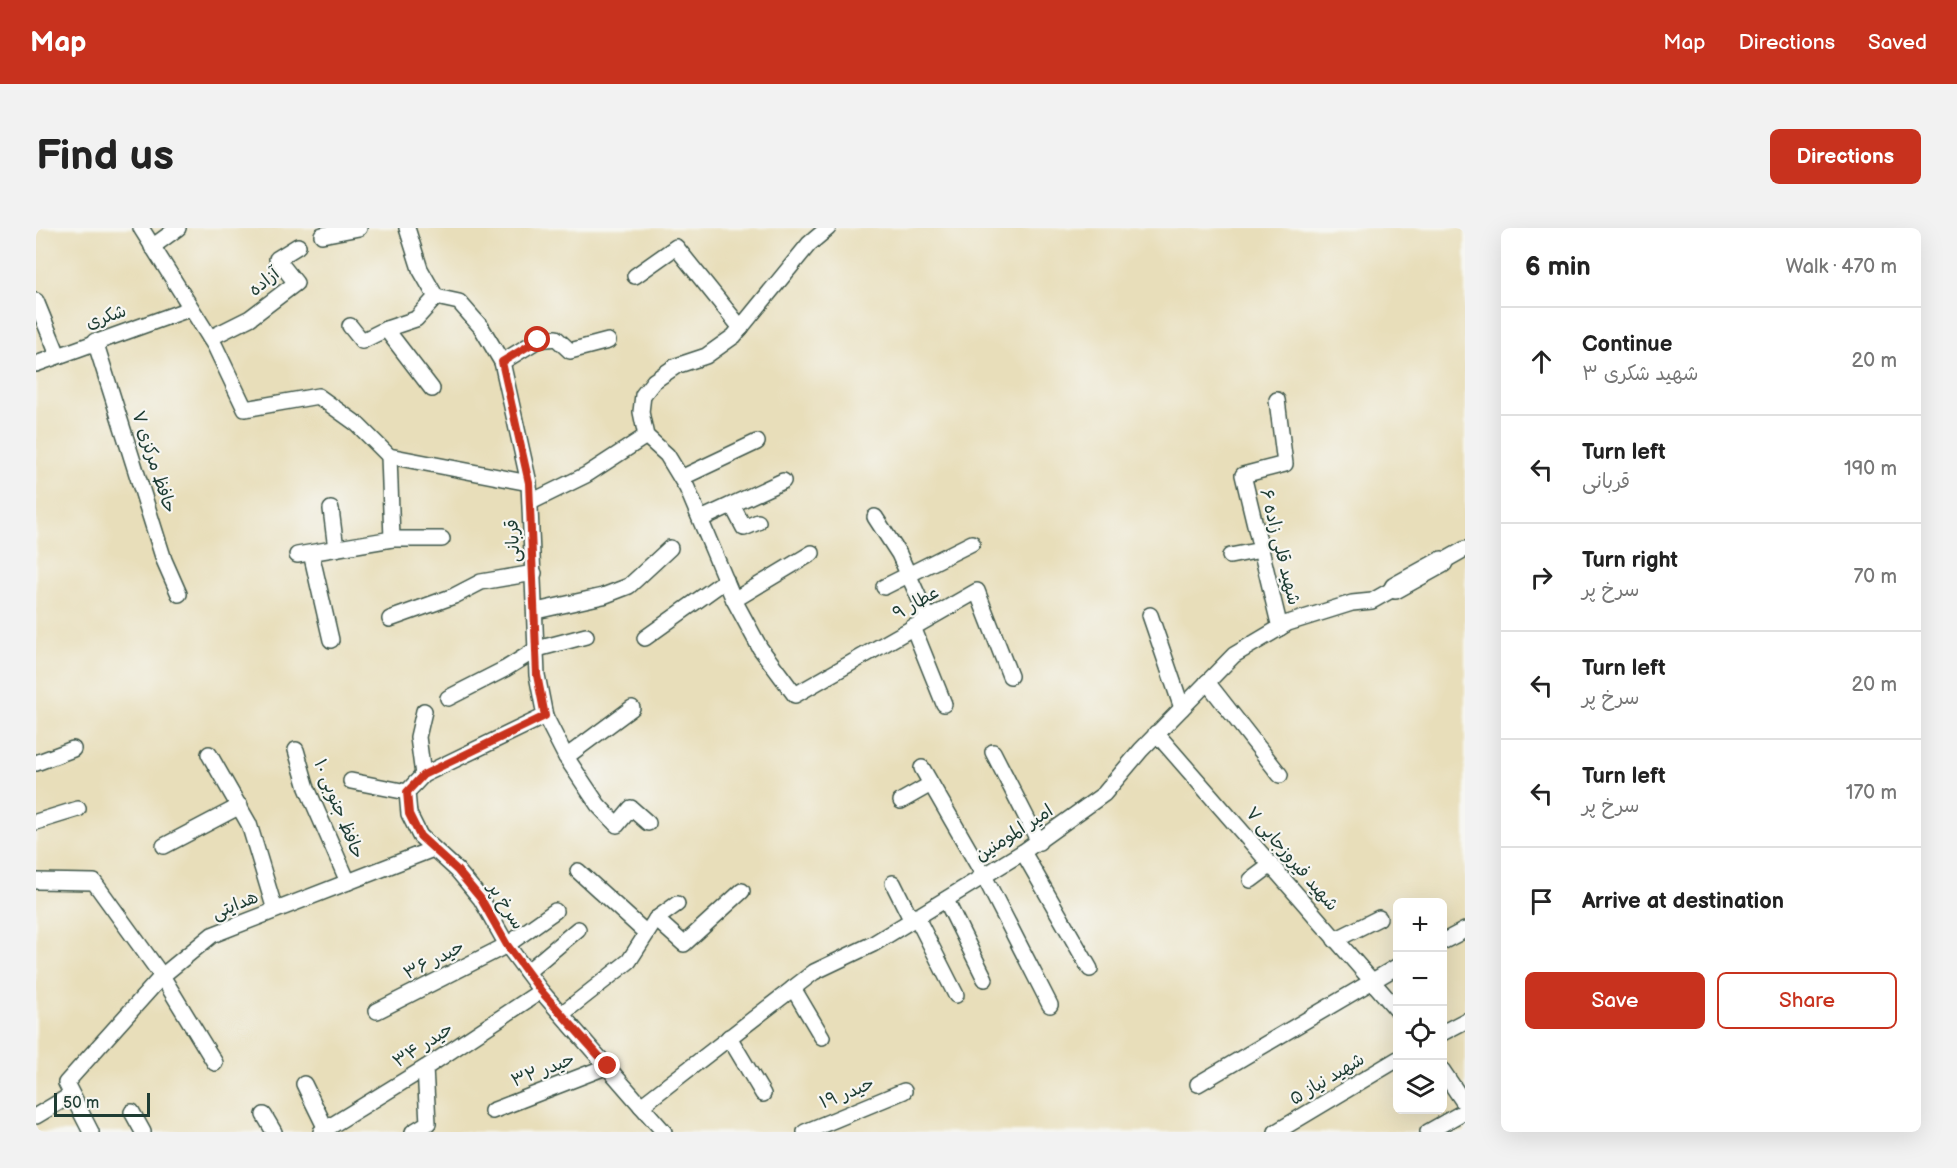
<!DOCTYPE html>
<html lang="en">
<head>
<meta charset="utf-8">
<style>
	body { margin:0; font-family:"Balsamiq Sans","Playpen Sans Arabic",sans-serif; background:#f2f2f2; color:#222 }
	.controls { position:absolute; right:18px; bottom:18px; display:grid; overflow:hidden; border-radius:9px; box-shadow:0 6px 24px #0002 }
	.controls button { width:54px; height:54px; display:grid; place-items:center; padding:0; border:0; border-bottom:2px solid #e0e0e0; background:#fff; color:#222; font:30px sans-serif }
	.scale { position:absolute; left:18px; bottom:15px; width:96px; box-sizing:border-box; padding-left:6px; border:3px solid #1f3d34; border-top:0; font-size:16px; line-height:21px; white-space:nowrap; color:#1f3d34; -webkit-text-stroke:4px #f6f6f2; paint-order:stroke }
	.stop { position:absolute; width:18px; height:18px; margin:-14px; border:4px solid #c8321e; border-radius:50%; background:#fff }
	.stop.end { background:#c8321e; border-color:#fff; box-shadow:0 2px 6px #0008 }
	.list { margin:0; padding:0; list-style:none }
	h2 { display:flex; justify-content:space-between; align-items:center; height:78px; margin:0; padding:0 24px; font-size:26px }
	h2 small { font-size:20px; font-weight:400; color:#767676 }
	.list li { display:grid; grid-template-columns:39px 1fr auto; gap:18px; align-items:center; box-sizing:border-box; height:108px; padding:0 24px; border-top:2px solid #e0e0e0 }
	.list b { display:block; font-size:22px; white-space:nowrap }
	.list p { margin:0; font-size:20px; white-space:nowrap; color:#767676 }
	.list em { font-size:20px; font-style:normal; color:#767676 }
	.actions { display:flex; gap:12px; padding:18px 24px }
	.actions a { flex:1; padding:14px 0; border:2px solid #c8321e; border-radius:9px; text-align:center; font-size:21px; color:#c8321e }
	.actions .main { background:#c8321e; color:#fff }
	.icon { flex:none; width:33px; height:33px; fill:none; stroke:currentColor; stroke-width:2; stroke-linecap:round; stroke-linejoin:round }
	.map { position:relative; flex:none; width:1429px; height:904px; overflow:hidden; border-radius:9px }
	header { display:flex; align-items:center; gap:36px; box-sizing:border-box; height:84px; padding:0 30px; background:#c8321e; color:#fff }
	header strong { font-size:28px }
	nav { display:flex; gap:33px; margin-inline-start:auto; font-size:21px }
	.intro { display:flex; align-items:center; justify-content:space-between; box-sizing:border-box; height:144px; padding:0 36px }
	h1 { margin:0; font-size:42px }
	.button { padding:15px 27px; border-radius:9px; background:#c8321e; color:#fff; font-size:21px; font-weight:700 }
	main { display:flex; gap:36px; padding:0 36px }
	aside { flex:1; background:#fff; border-radius:9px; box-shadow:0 6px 24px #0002 }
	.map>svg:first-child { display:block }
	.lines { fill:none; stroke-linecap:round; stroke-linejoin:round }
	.minor-casing { stroke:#3d5548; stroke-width:18 }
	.highway-casing { stroke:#3d5548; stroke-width:24 }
	.minor { stroke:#fff; stroke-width:15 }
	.highway { stroke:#fff; stroke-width:21 }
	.route { stroke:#c8321e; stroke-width:8 }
	.labels { text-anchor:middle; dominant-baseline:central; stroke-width:4.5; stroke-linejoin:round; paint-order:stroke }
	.street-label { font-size:18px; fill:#1f3d34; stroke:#f6f6f2 }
</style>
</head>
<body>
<header>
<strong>Map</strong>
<nav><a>Map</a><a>Directions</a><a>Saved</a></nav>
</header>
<div class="intro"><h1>Find us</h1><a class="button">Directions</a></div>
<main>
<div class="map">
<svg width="1429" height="904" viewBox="0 0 1429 904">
	<rect width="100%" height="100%" fill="#f6f6f2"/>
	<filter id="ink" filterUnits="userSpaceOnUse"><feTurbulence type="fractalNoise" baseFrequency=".0167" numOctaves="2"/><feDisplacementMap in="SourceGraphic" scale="12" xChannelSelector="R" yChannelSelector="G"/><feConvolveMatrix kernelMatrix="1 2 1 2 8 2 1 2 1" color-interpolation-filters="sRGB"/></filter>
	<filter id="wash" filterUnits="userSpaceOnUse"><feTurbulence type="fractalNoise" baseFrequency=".008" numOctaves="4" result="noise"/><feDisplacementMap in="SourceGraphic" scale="24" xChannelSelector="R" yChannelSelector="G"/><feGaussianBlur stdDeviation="1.35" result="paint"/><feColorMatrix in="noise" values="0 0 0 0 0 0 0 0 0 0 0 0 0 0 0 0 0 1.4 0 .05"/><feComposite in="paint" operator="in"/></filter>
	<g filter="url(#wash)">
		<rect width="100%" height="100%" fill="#e8deba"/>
	</g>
	<g filter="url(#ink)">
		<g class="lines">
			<g class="minor-casing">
				<g id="minor">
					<polyline points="105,0 179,118 209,181 282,168 321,196 353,228 493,255"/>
					<polyline points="371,0 384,41 400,69 423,74 445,99 466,134 493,255 501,447 509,488 530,529 562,577 581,597 595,580 612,595"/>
					<polyline points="792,0 773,16 698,108 670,128 640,138 618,153 607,167 605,184 610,208 631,227 651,260 698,372 724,420 759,467 941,363 974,448"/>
					<polyline points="286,7 323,0"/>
					<polyline points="116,19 142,0"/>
					<polyline points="599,48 640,19 705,100"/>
					<polyline points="0,73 22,127"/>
					<polyline points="314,98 326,113 350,101 380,91 400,69"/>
					<polyline points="350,101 396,161"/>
					<polyline points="174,110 214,90 260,55 241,31 262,18"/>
					<polyline points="59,113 128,332 143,366"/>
					<polyline points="466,134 502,112 520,110 534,123 572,113"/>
					<polyline points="0,136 153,81"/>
					<polyline points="1241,172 1249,236 1207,247 1244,400"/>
					<polyline points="353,228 356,311"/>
					<polyline points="645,250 721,214"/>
					<polyline points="495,274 550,247 610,208"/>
					<polyline points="696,277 708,300 722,294"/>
					<polyline points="295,281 300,321"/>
					<polyline points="839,289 863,326 892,390"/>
					<polyline points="665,291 747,253"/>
					<polyline points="275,325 295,412"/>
					<polyline points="261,327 356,311 406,311"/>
					<polyline points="1194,328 1225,322"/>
					<polyline points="1406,334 1429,321"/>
					<polyline points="848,359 936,315"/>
					<polyline points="698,372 776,325"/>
					<polyline points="500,383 567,368 593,358 634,320"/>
					<polyline points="1114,387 1146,480"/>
					<polyline points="354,391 418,368 445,354 498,345"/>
					<polyline points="877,399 908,476"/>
					<polyline points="609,410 690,352"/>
					<polyline points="1171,454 1244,547"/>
					<polyline points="412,470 469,441 501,421 550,408"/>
					<polyline points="509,488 387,547 371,564 373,586 384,608 421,642 445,671 471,717 505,763 628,904"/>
					<polyline points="1120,505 1362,783"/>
					<polyline points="260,522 271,560 312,654"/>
					<polyline points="957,524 1003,614"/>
					<polyline points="173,526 213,596 239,682"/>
					<polyline points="530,529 596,480"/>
					<polyline points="0,535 37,521"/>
					<polyline points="886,540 948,648 1014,777"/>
					<polyline points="387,547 382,509 388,483"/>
					<polyline points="315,553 371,564"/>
					<polyline points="865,573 895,556"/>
					<polyline points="0,594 42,581"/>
					<polyline points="128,618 204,578"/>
					<polyline points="987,624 1054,741"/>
					<polyline points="542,643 609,704"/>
					<polyline points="1215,652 1235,637"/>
					<polyline points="0,653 58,654 126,748 179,835"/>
					<polyline points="857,655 875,691"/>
					<polyline points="910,672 949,751"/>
					<polyline points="880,688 920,767"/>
					<polyline points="620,691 648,716 706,663"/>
					<polyline points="1299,712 1343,690"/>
					<polyline points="1406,714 1429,702"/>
					<polyline points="491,744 542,701"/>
					<polyline points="757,760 786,809"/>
					<polyline points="341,783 471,717 519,683"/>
					<polyline points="527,785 593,733 620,691 641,676"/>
					<polyline points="1406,805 1429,793"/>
					<polyline points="693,809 727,866"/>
					<polyline points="1406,842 1429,876"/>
					<polyline points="268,856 290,901"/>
					<polyline points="1162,856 1362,738"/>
					<polyline points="605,878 778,744 837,716 987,624 1068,566 1105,522 1198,427 1252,395 1316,375 1336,373 1359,360"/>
					<polyline points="456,883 572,838"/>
					<polyline points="96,884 107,904"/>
					<polyline points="228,887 238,904"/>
					<polyline points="0,888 35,867"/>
					<polyline points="55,904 30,855 126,748 176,707 397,621"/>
					<polyline points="285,904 389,840 505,763"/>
					<polyline points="377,904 392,895 389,840"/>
					<polyline points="769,904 868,863"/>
					<polyline points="1240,904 1362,831"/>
					<polyline points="1392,904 1429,883"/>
				</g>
			</g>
			<g class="highway-casing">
				<polyline id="highway" points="1359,360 1406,334"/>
			</g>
			<use href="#minor" class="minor"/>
			<use href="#highway" class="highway"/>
		</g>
	</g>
	<g class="lines" filter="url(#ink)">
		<polyline class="route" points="502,112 466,134 493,255 501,447 509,488 387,547 371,564 373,586 384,608 421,642 445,671 471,717 505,763 572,838"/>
	</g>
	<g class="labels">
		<g class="street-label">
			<text transform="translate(228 54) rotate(-39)">آزاده</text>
			<text transform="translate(70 89) rotate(-19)">شکری</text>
			<text transform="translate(118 234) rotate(72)">حافظ مرکزی ۷</text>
			<text transform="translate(477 313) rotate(-93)">قربانی</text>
			<text transform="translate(1244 319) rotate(76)">شهید قلی زاده ۶</text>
			<text transform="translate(880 375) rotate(-30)">عطار ۹</text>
			<text transform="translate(303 581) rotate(68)">حافظ جنوبی ۱۰</text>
			<text transform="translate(978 605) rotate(-33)">امیر المومنین</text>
			<text transform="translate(1256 631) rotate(49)">شهید فیروزجایی ۷</text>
			<text transform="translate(199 677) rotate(-22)">هدایتی</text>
			<text transform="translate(470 678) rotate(58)">سرخ پر</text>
			<text transform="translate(398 732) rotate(-27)">حیدر ۳۶</text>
			<text transform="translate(387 817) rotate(-33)">حیدر ۳۴</text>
			<text transform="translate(507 842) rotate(-21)">حیدر ۳۲</text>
			<text transform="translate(1291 851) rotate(-31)">شهید نیاز ۵</text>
			<text transform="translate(811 865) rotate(-22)">حیدر ۱۹</text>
		</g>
	</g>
</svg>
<div class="controls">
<button>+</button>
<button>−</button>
<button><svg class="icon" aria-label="locate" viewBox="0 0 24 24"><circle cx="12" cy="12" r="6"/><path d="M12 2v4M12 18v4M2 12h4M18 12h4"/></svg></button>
<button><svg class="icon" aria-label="layers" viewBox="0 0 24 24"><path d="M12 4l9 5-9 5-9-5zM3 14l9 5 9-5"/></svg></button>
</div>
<div class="scale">50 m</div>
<div class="stop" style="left:502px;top:112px"></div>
<div class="stop end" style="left:572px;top:838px"></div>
</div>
<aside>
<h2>6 min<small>Walk · 470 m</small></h2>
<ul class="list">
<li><svg class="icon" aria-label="ahead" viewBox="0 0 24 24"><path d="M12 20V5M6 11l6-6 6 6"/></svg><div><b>Continue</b><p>شهید شکری ۳</p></div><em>20 m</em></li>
<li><svg class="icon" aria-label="left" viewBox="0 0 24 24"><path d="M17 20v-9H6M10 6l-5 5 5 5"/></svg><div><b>Turn left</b><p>قربانی</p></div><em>190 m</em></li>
<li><svg class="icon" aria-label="right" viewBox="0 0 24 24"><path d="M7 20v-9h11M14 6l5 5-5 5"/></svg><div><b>Turn right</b><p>سرخ پر</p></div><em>70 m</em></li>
<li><svg class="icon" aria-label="left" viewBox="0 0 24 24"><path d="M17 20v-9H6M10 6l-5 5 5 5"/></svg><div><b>Turn left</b><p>سرخ پر</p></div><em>20 m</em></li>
<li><svg class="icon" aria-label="left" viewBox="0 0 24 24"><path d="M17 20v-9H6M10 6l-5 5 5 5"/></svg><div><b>Turn left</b><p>سرخ پر</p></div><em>170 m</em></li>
<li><svg class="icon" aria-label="arrive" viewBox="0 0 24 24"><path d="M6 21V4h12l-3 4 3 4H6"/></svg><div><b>Arrive at destination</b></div></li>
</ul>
<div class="actions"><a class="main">Save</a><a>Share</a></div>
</aside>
</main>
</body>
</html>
